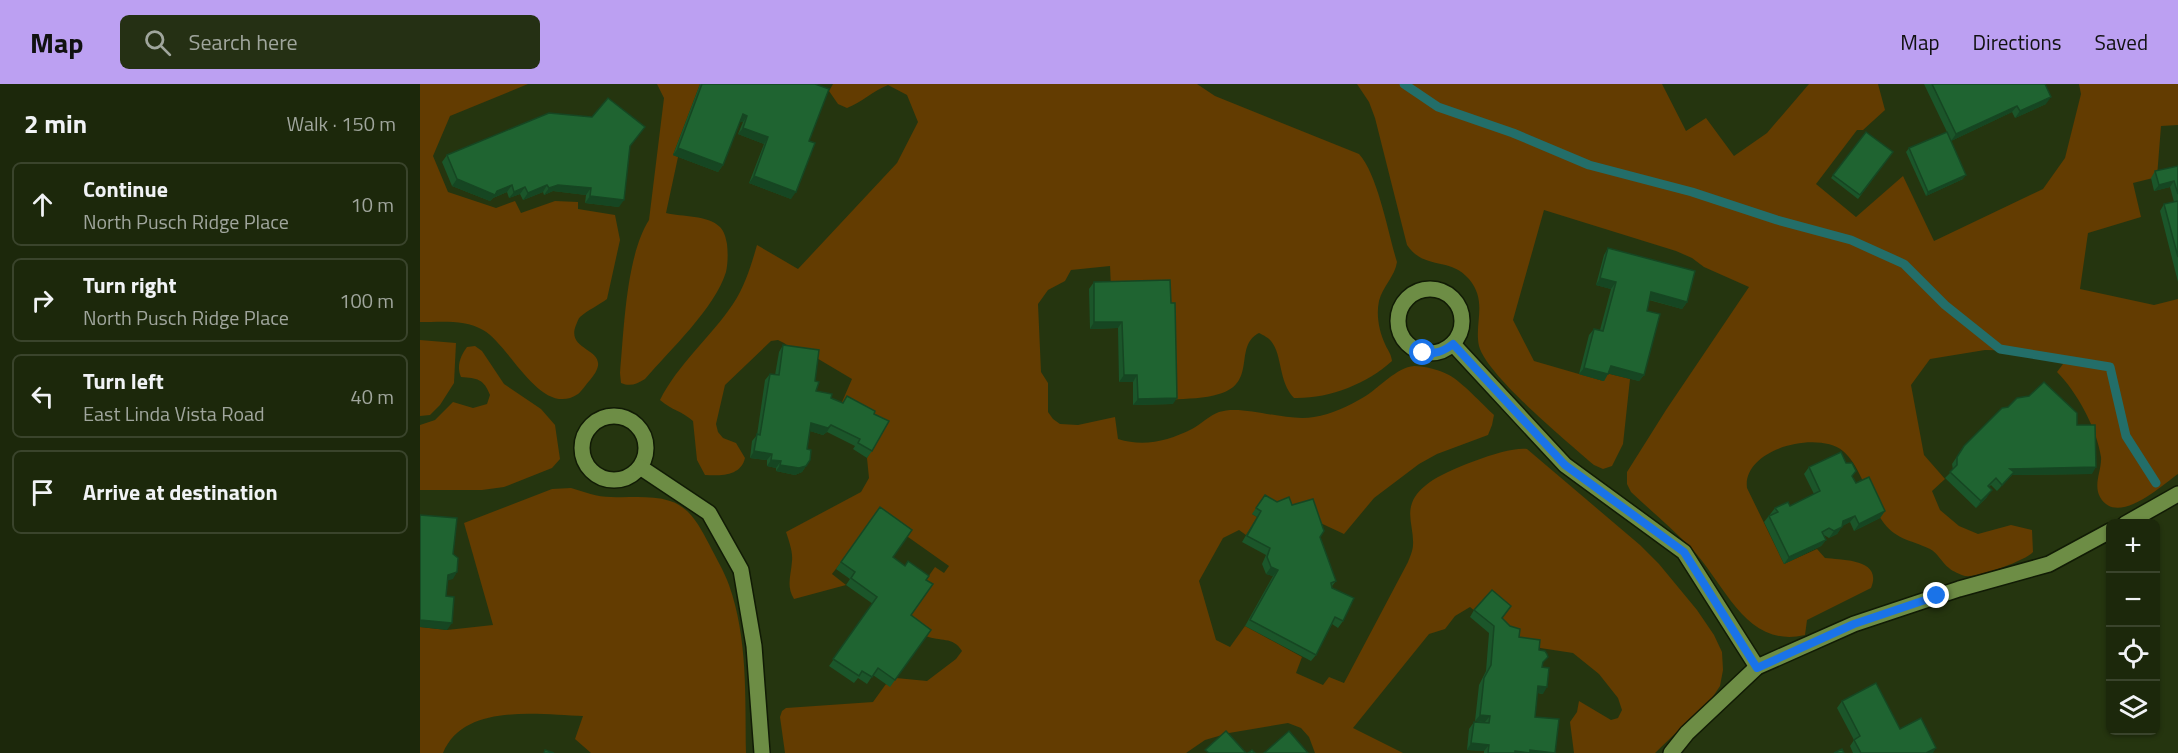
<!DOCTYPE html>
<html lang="en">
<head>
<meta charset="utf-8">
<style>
	body { margin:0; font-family:"Titillium Web",sans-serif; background:#253014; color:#f1f3f6 }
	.controls { position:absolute; right:18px; bottom:18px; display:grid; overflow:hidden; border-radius:9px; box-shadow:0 2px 4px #0004 }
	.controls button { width:54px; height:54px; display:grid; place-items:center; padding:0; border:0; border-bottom:2px solid #3a442c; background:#1c280b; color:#f1f3f6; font:30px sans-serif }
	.stop { position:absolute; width:18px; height:18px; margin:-14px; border:4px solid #1a73e8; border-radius:50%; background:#fff }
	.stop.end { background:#1a73e8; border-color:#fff; box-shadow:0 2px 6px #0008 }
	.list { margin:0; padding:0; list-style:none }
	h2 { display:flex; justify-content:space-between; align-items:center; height:78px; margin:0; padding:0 24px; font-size:26px }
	h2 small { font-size:20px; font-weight:400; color:#a0a69d }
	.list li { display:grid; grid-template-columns:39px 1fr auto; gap:18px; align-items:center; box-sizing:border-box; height:84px; margin:0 12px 12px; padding:0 12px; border:2px solid #3a442c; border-radius:9px }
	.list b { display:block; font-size:22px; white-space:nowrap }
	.list p { margin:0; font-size:20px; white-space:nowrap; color:#a0a69d }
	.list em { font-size:20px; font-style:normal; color:#a0a69d }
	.icon { flex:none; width:33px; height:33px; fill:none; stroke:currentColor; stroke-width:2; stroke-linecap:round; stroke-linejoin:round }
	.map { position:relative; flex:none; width:1758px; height:669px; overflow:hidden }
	header { display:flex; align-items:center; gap:36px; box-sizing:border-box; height:84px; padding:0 30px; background:#bca0f2; color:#111 }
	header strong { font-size:28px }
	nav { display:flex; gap:33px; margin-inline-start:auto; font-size:21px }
	.search { width:420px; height:54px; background:#253014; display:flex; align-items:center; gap:15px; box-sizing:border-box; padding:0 21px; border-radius:9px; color:#a0a69d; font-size:22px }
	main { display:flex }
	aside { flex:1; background:#1c280b }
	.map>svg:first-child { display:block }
	.green { fill:#633c01 }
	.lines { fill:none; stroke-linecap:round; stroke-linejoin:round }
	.stream { stroke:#236e69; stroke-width:9 }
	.minor-casing { stroke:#111b05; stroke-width:18 }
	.minor { stroke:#6d8d45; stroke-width:15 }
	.wall { fill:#1b562a }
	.shaded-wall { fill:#164622 }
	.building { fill:#1f6431; stroke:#164622; stroke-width:1.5 }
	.route { stroke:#1a73e8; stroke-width:8 }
</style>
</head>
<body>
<header>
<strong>Map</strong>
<div class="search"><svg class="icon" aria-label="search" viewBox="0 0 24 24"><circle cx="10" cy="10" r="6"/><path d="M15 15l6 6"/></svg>Search here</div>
<nav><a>Map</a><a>Directions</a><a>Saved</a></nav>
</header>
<main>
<aside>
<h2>2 min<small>Walk · 150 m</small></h2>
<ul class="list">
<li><svg class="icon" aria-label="ahead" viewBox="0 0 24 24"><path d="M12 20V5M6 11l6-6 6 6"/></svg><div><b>Continue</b><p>North Pusch Ridge Place</p></div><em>10 m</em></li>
<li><svg class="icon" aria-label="right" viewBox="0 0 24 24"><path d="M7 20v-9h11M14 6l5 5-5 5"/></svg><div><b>Turn right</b><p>North Pusch Ridge Place</p></div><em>100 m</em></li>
<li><svg class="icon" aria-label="left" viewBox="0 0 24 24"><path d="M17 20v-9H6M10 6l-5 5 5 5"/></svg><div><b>Turn left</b><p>East Linda Vista Road</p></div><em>40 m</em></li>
<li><svg class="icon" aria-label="arrive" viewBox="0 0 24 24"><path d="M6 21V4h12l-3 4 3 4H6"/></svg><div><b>Arrive at destination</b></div></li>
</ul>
</aside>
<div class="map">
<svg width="1758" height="669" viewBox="0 0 1758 669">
	<rect width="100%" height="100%" fill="#25350f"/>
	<g class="green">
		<path d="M0,0h108l-78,32 -17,40 15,36 48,16 19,-7 6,12 34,-12 23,1v7l37,6 5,25 -13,59c-8,6 -19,11 -27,18 -2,2 -3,6 -4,8 -12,29 42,22 14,55 -4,4 -8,11 -12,14 -37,25 -68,-49 -95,-64 -18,-11 -43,-8 -63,-8z"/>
		<path d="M237,0h43l-27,71 5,2 -12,56c16,4 42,2 54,14 4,4 6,11 7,17 1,9 1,19 -1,28 -11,36 -56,78 -81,107 -8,5 -15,8 -24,4l-1,-10c4,-43 6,-117 29,-153l15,-122z"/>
		<path d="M413,0h364l18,12 144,58c19,21 29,79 38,108 -2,14 -14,24 -18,39 -3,14 0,30 6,43 3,7 6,9 7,17 -25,23 -64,38 -98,37 -16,-17 -11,-42 -23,-57 -2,-3 -8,-6 -12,-8 -26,13 -1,50 -40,61 -14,5 -32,4 -47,6l-61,-112 -1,-22 -39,4 -6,11 -17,9 -10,14 3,68 7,11v29l5,7 7,5 18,1 37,-8 3,22c26,8 50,2 74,-10 9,-5 18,-14 27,-17 24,-8 65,10 95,5 18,-3 35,-11 50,-20 15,-9 33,-30 50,-31 11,0 26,4 35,9 13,7 33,29 45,40l-2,10 -4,10 -51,19 -18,10 -45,34 -30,36 -30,-14 -62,-6 5,3 -11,18 -7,-5 -16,8 -24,43 17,59 14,7 15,-21 57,31 -6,16 27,12 6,-8 15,6 64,-121c2,-5 5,-12 5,-17 1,-14 -6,-29 -1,-42 3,-9 11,-16 18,-21 17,-12 77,-36 97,-33l113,96 19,19 38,46 17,25 8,17 1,18 -3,16 -8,12 -57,55h-81l-4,-31 7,-10 2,-11 32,19 7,-2 4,-8 -4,-12 -19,-24 -26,-21 -59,-9 -44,-37 -15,9 -10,13 -16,5 -76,94 50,25h-88l-6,-16 -8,-9 -13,-5 -59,10 -24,7 -19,13h-401l-5,-36 2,-6 4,-3 87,-6 13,-18 4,2 6,-8 31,3 29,-22 6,-8c-9,-15 -22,-9 -36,-15 -7,-2 -14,-10 -20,-14l22,-31 -7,-4 14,-20 9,6 5,-7 -72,-51 -45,59 14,11 -52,14c-8,-13 -3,-23 -2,-38 1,-9 -3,-20 -6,-29l75,-40 8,-14 -2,-20 17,-30 -42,-26 10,-23 -37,-22 -24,-9 -7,-5 -6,-3 -7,1 -46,44 -9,39 2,8 5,6 13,5 9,15c-4,18 -24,18 -40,17l-8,-15 -4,-39c-11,-10 -22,-11 -33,-21 18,-36 50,-62 73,-96 12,-18 18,-38 24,-59l41,24 99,-106 21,-41 -11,-27 -19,-10c-15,6 -26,17 -41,23l-9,-4 -9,-13z"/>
		<path d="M937,0h305l24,47 20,-13 28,38 33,-23 42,-49h69l7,26 -22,20h-6l-41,54 40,33 47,-41 31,65 109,-52 22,-31 16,-64 -2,-10h99v41l-17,1 -4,51 -24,6 8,34 -53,16 -8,56 74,16 24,-6v175c-17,12 -61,53 -78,23 -7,-13 2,-27 1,-40 -4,-28 -24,-65 -44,-85l6,-8 -36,-13 -42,-1 -55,9 -19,26 13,70 21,24 -13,12 8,19 19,16 19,8 33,-9 21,5 1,22c-8,9 -56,26 -68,24 -4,-1 -13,-5 -16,-8 -7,-5 -11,-15 -19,-19 -21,-10 -35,-9 -49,-30 -12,-19 -21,-54 -38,-68 -26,-21 -101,-2 -96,37l37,76 33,-15 8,9c18,2 58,1 46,30l-64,32 -2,15c-59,14 -80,-51 -113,-86 -19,-20 -41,-38 -61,-57l-4,-8v-12l39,-62 83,-123 -45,-20 -12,-9 -16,-7 -132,-41 -31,110 21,41 69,20 3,-8 24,6 -7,65 -11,22 -9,3 -9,-4c-26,-23 -107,-89 -115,-119 -5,-24 9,-44 -10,-67 -20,-23 -44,-8 -62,-34l-32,-127 -6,-16z"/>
		<polygon points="0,256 36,259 34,299 20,321 10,331 0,332"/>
		<path d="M55,262l7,5 22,33 37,25 14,16 5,34 -8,9 -48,19 -22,3h-62v-65l15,-5 18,-18 20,6 14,-4 3,-9c-6,-16 -13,-17 -29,-18 -5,-11 0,-22 6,-30z"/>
		<path d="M151,404c13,4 26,9 40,9 20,1 40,-2 59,4 20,6 30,26 39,43 7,14 15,27 20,41 19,53 16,113 17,168h-155l-16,-14 8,-23c-43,-1 -119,-14 -140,37h-23v-126l27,3 46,-5 -29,-102 88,-34z"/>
	</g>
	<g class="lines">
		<polyline class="stream" points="984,0 1018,23 1093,49 1169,81 1272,108 1357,136 1431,156 1484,180 1525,221 1580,265 1690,283 1706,352 1736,399"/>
		<g class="minor-casing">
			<g id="minor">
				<circle cx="1010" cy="237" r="32"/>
				<polyline points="1033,260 1145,381 1264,468 1337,583"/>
				<circle cx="194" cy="364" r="32"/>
				<polyline points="220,383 289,429 321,486 334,562 342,669"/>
				<polyline points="1705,440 1758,410"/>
				<polyline points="1251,669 1267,649 1337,583 1434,540 1539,505 1629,480 1690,447"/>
			</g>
		</g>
		<use href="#minor" class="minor"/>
	</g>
	<g class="wall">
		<polygon points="280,0 395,0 389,57 371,115 329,99 344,60 318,50 323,38 320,37 303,81 298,88 253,71"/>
		<polygon points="1504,0 1625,0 1626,20 1595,34 1592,28 1531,57 1543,95 1506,112 1486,68 1489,64 1527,48"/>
		<polygon points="1446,48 1473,68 1438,115 1411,94"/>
		<polygon points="210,62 199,123 165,119 166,111 133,107 124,111 123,108 103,116 100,110 89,114 87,108 73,114 70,117 32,102 22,78 27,71"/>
		<polygon points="1758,82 1758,198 1740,127 1744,120 1754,118 1750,103 1734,107 1731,94 1735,87"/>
		<polygon points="1188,164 1267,218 1262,225 1229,216 1227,227 1224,291 1219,297 1188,289 1184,297 1159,290 1169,251 1174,245 1180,246 1191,205 1176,201 1184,171"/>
		<polygon points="750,196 753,320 713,321 713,298 699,298 698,244 670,245 669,205 674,198"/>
		<polygon points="363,261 395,297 396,307 422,319 427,312 454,330 452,367 447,374 433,365 435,362 407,348 403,351 390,347 387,365 390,376 382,388 375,391 356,387 356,384 347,382 347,376 330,374 332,357 337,351 345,296 350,290 355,291 359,268"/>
		<polygon points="1609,312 1657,341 1672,390 1592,391 1577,407 1571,401 1569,403 1567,413 1556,424 1525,394 1533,386 1532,380 1544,362 1588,323"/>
		<polygon points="1389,383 1432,392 1436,399 1465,427 1460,434 1434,447 1430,438 1422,442 1417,450 1409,454 1404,451 1406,456 1401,462 1364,480 1344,438 1355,424 1370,422 1394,410 1384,390"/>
		<polygon points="845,411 857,418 872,421 900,453 916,497 912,502 923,537 918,544 912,540 896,571 891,577 825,542 853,492 846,490 842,480 846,471 822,458 837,433 832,430"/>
		<polygon points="460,423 473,474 506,496 491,531 511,546 470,603 453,591 447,600 438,594 434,599 409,582 453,520 426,501 430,495 416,485"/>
		<polygon points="1091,522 1082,534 1099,553 1119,566 1123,581 1123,610 1117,609 1115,633 1135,669 1064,669 1064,667 1047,666 1049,645 1054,638 1065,639 1055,637 1059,601 1066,587 1069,549 1050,533 1054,526"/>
		<polygon points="1422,617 1480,645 1513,669 1433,669 1430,662 1434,656 1417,624"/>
	</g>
	<g class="shaded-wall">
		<polygon points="1631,13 1626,20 1595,34 1600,27"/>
		<polygon points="1597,22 1592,28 1531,57 1536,50"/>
		<polygon points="323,30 327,32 323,38 318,37"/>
		<polygon points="323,44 348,53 344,60 318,50"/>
		<polygon points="258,64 303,81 298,88 253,71"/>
		<polygon points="1546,91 1543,95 1506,112 1508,108"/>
		<polygon points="334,92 376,108 371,115 329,99"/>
		<polygon points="37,95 92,101 87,108 73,114 70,117 32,102"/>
		<polygon points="1754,97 1750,103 1734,107 1739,101"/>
		<polygon points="127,101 123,108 103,116 108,109"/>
		<polygon points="138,101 171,104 166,111 133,107 124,111 129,104"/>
		<polygon points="105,103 100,110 89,114 94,108"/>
		<polygon points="170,112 204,116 199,123 165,119"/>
		<polygon points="1180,194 1196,198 1191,205 1176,201"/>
		<polygon points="1231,208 1267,218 1262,225 1227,215"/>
		<polygon points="674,238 702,238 698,244 670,245"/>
		<polygon points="1191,282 1224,291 1219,297 1186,289"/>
		<polygon points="1164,284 1188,290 1184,297 1159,290"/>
		<polygon points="704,291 717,291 713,298 699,298"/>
		<polygon points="757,314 753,320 713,321 718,315"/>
		<polygon points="391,339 411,341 407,348 403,351 387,346"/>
		<polygon points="334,367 352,370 347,376 330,374"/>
		<polygon points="351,376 361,377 356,384 347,382"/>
		<polygon points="360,381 386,382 382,388 375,391 356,387"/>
		<polygon points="1676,383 1672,390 1592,391 1577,407 1582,401 1590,385"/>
		<polygon points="1572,406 1567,413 1556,424 1561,417"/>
		<polygon points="1465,427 1460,434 1434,447 1439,440"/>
		<polygon points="1435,432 1430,438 1419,444 1423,437"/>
		<polygon points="1422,443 1417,450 1409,454 1414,447"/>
		<polygon points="1406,456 1401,462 1364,480 1369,473"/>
		<polygon points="851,483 858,486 853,492 846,490"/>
		<polygon points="37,488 33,495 23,498 28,491"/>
		<polygon points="0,536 32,539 27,546 0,543"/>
		<polygon points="1118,602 1127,603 1123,610 1113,608"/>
		<polygon points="1060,631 1070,632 1065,638 1055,637"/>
		<polygon points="1051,659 1069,661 1064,667 1047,666"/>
		<polygon points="1516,664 1513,669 1506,669"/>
		<polygon points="1110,666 1135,669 1094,669 1095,667"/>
	</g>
	<g class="building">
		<polygon points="282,0 395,0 409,5 389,57 395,59 376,108 334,92 348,53 323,44 327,32 323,30 303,81 258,64"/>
		<polygon points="1512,0 1625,0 1631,13 1600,27 1597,22 1536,50"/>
		<polygon points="188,14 225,43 210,62 204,116 170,112 171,104 138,101 129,104 127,101 108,109 105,103 94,108 92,101 77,107 75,111 37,95 27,71 129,29 172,33"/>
		<polygon points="1446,48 1473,68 1440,111 1413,91"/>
		<polygon points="1527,48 1546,91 1508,108 1489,64"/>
		<polygon points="1758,82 1758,110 1754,97 1739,101 1735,87"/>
		<polygon points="1758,117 1758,173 1744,120"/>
		<polygon points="1188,164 1275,187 1267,218 1231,208 1227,227 1240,230 1224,291 1191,282 1188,290 1164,284 1174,245 1183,247 1196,198 1180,194"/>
		<polygon points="750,196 751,219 755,219 757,314 718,315 717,291 704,291 702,238 674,238 674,198"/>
		<polygon points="363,261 399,266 395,297 399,298 396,307 412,310 411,314 423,319 427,312 455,327 454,330 469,337 452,367 438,359 440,355 411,341 408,344 391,339 387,365 391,366 390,376 386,382 379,384 360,381 361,377 351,376 352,370 334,367 337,350 340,351 350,290 359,291"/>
		<polygon points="1624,298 1657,329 1657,341 1675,341 1676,383 1590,385 1594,388 1582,401 1576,394 1568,402 1572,406 1561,417 1530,388 1537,381 1537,373 1544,362 1582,324 1588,323 1597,314 1609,312"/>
		<polygon points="1421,368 1426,379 1432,379 1436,387 1432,392 1436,399 1449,393 1465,427 1439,440 1435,432 1423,437 1422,443 1414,447 1409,444 1402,448 1406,456 1369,473 1349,432 1358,428 1355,424 1368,418 1370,422 1400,407 1389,383"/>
		<polygon points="845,411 857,418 869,413 872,421 893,415 904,447 900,453 916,497 911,499 912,504 934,514 923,537 915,533 896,571 830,536 858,486 851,483 847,473 850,464 827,452 841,427 836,424"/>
		<polygon points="460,423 492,446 473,473 485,482 488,477 509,492 506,496 513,500 491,531 511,546 475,596 458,584 452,593 442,587 439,592 413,575 457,513 431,494 435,488 421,478"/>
		<polygon points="0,431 37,434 33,470 38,474 37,488 28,491 26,512 34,513 32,539 0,536"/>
		<polygon points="1072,506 1091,522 1082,534 1090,542 1100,545 1099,553 1120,556 1119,566 1125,567 1127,570 1128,573 1123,578 1122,583 1129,584 1127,603 1118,602 1115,633 1139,635 1135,669 1110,666 1110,669 1095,667 1095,669 1068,669 1069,661 1051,659 1054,638 1069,639 1070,632 1060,631 1064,594 1071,581 1074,542 1054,526"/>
		<polygon points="1456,599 1480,645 1501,634 1516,664 1506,669 1441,669 1434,656 1440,652 1422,617"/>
		<polygon points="806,647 826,669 789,669 785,666"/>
		<polygon points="869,647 888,669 844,669"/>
		<polygon points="1422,665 1424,669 1414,669"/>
		<polygon points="125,666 134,669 124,669"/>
		<polygon points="832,666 835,669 828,669"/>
	</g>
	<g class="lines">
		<path class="route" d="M1003,269c12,1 20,-1 30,-9l112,121 119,87 73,116 97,-44 83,-28"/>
	</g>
</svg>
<div class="controls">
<button>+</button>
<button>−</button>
<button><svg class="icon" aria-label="locate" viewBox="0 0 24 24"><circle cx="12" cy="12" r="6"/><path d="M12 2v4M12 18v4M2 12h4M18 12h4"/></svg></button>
<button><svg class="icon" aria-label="layers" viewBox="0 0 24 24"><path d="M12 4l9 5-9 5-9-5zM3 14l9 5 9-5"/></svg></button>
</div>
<div class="stop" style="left:1003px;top:269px"></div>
<div class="stop end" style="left:1517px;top:512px"></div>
</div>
</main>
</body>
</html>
